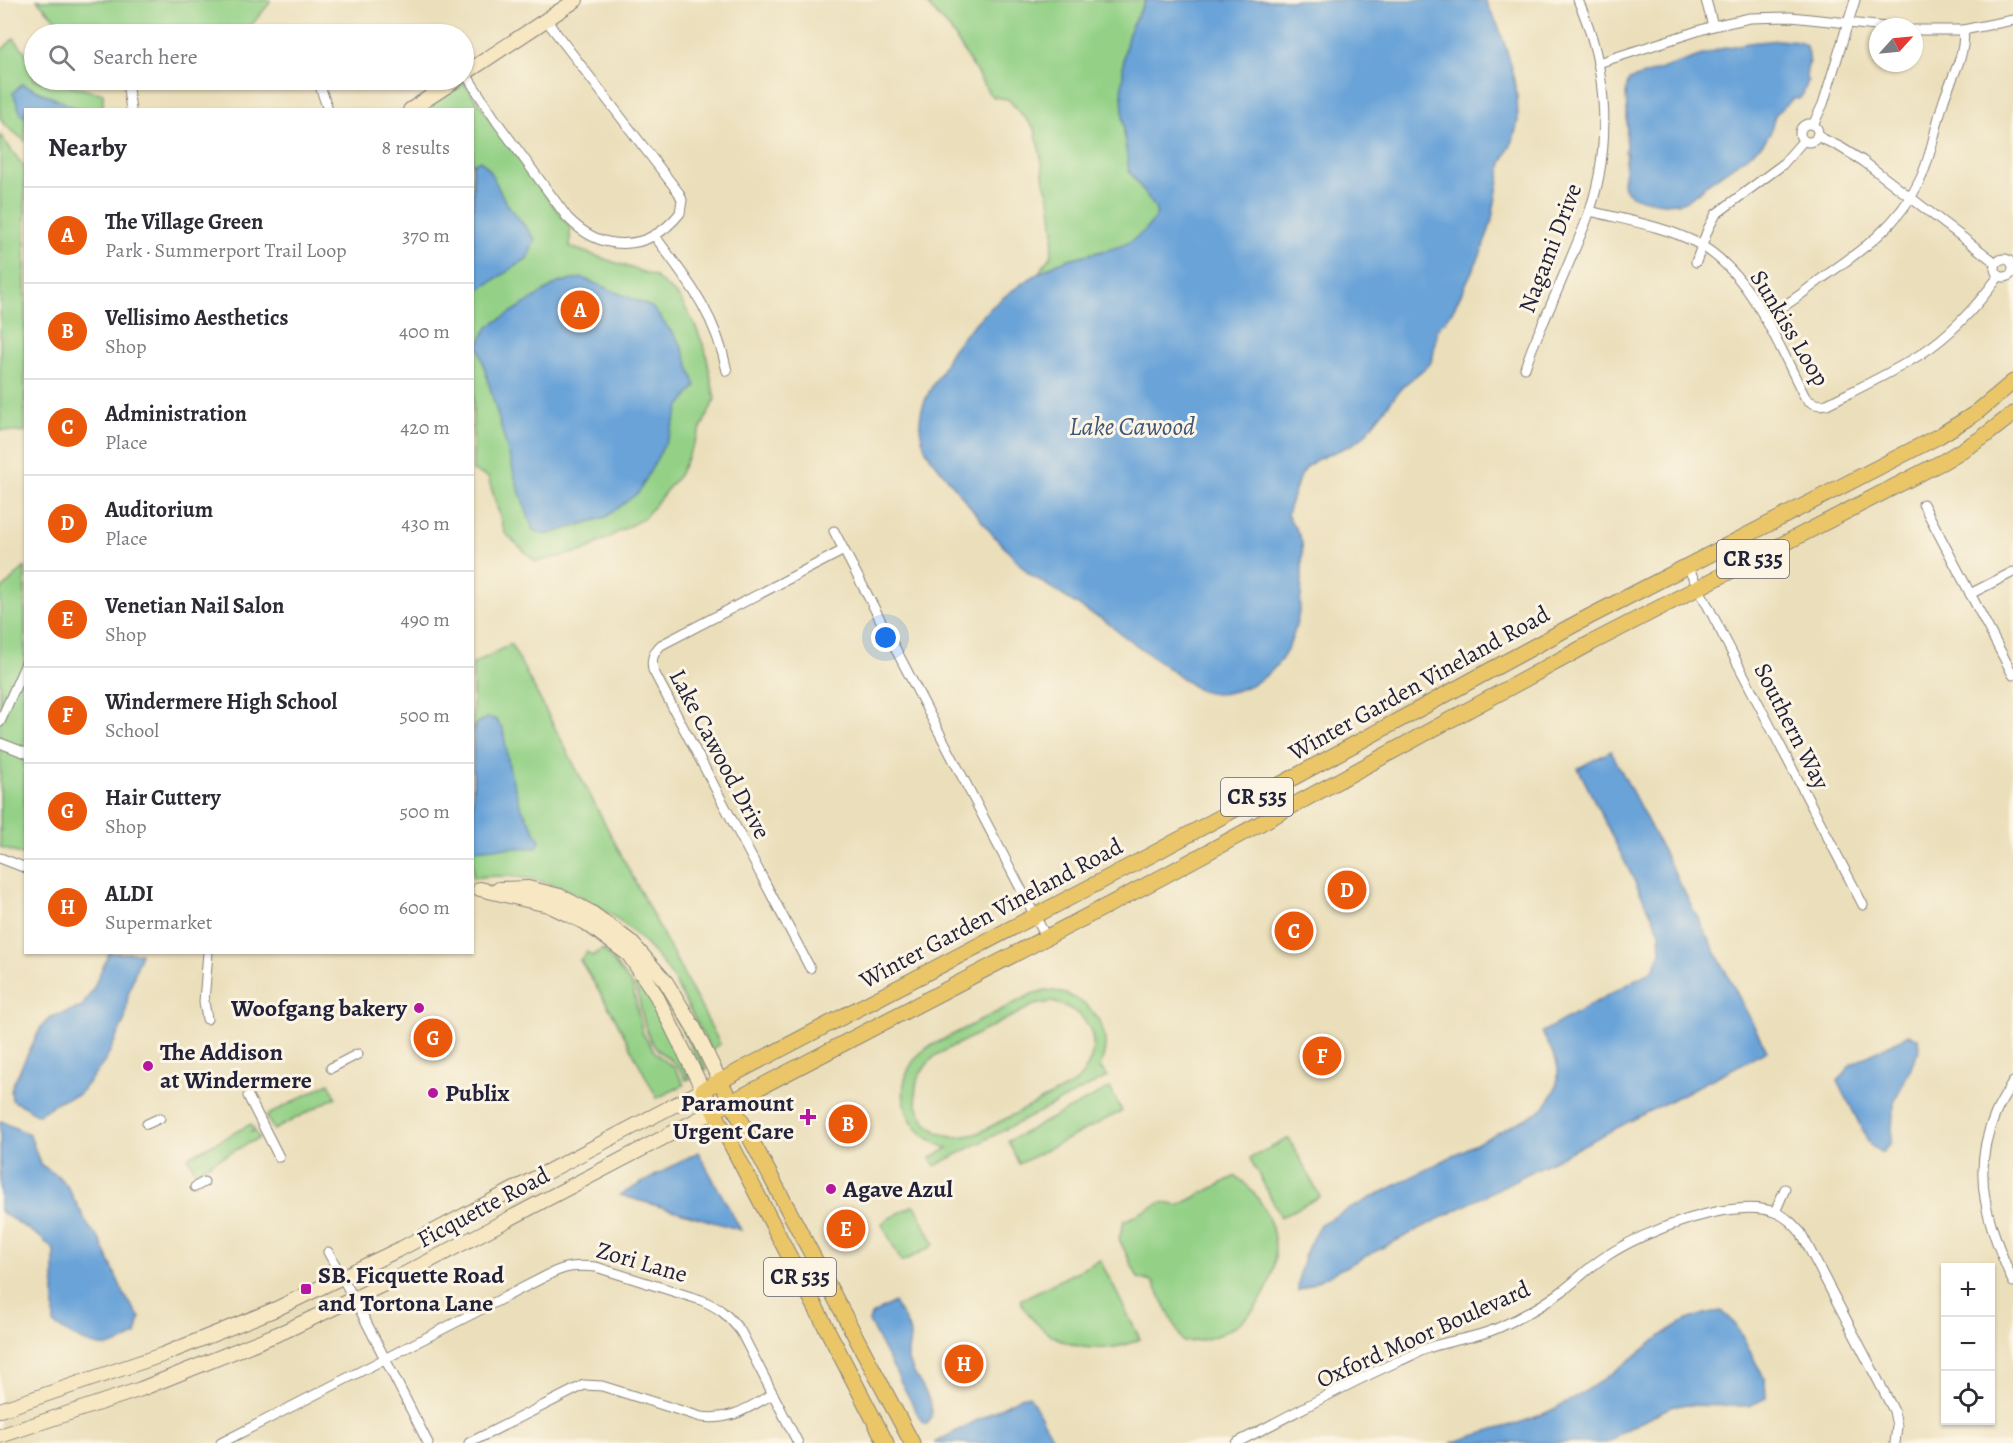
<!DOCTYPE html>
<html lang="en">
<head>
<meta charset="utf-8">
<style>
	body { margin:0; font-family:Alegreya,serif; background:#f2f2f3; color:#2b2b33 }
	.controls { position:absolute; right:18px; bottom:18px; display:grid; overflow:hidden; border-radius:0px; box-shadow:0 2px 4px #0004 }
	.controls button { width:54px; height:54px; display:grid; place-items:center; padding:0; border:0; border-bottom:2px solid #e1e1e2; background:#fff; color:#2b2b33; font:30px sans-serif }
	.compass { position:absolute; left:1869px; top:18px; width:54px; height:54px; border-radius:50%; background:#fff; box-shadow:0 2px 4px #0004; rotate:63deg }
	.you { position:absolute; left:886px; top:638px; width:21px; height:21px; margin:-15px; border:4px solid #fff; border-radius:50%; background:#1a73e8; box-shadow:0 0 0 9px #1a73e833 }
	.badge { display:grid; place-items:center; width:39px; height:39px; border-radius:50%; background:#ea580c; color:#fff; font-size:20px; font-weight:700 }
	.pin { position:absolute; translate:-50% -50%; border:3px solid #fff; box-shadow:0 2px 6px #0006 }
	.list { margin:0; padding:0; list-style:none }
	h2 { display:flex; justify-content:space-between; align-items:center; height:78px; margin:0; padding:0 24px; font-size:26px }
	h2 small { font-size:20px; font-weight:400; color:#7c7c81 }
	.list li { display:grid; grid-template-columns:39px 1fr auto; gap:18px; align-items:center; box-sizing:border-box; height:96px; padding:0 24px; border-top:2px solid #e1e1e2 }
	.list b { display:block; font-size:22px; white-space:nowrap }
	.list p { margin:0; font-size:20px; white-space:nowrap; color:#7c7c81 }
	.list em { font-size:20px; font-style:normal; color:#7c7c81 }
	.icon { flex:none; width:33px; height:33px; fill:none; stroke:currentColor; stroke-width:2; stroke-linecap:round; stroke-linejoin:round }
	.map { position:relative; flex:none; width:2013px; height:1443px; overflow:hidden }
	.search { position:absolute; background:#fff; box-shadow:0 2px 4px #0004; left:24px; top:24px; width:450px; height:66px; display:flex; align-items:center; gap:15px; box-sizing:border-box; padding:0 21px; border-radius:33px; color:#7c7c81; font-size:22px }
	.panel { position:absolute; background:#fff; box-shadow:0 2px 4px #0004; left:24px; top:108px; width:450px; height:846px; border-radius:0px }
	.map>svg:first-child { display:block }
	.green { fill:#94d187; stroke:#5b7a61; stroke-width:1.5; fill-rule:evenodd }
	.water { fill:#69a3d8; stroke:#46628a; stroke-width:1.5 }
	.lines { fill:none; stroke-linecap:round; stroke-linejoin:round }
	.street-casing { stroke:#86807b; stroke-width:11 }
	.secondary-casing { stroke:#86807b; stroke-width:16 }
	.primary-casing { stroke:#86807b; stroke-width:17 }
	.street { stroke:#fff; stroke-width:9 }
	.secondary { stroke:#f7e8c3; stroke-width:14 }
	.primary { stroke:#eac669; stroke-width:15 }
	.poi-dot { fill:#b5179e; stroke:#fcf5e5; stroke-width:2 }
	.labels { text-anchor:middle; dominant-baseline:central; stroke-width:6; stroke-linejoin:round; paint-order:stroke }
	.shield { fill:#fcf5e5; stroke:#63616e; stroke-width:1.5 }
	.shield-label { font-size:22px; font-weight:bold; fill:#22223b }
	.street-label { font-size:24px; fill:#22223b; stroke:#fcf5e5 }
	.poi-label { font-size:24px; font-weight:bold; fill:#22223b; stroke:#fcf5e5; text-anchor:start }
	.water-label { font-size:26px; font-style:italic; fill:#3e567a; stroke:#fcf5e5 }
</style>
</head>
<body>
<div class="map">
<svg width="2013" height="1443" viewBox="0 0 2013 1443">
	<rect width="100%" height="100%" fill="#fcf5e5"/>
	<filter id="ink" filterUnits="userSpaceOnUse"><feTurbulence type="fractalNoise" baseFrequency=".0167" numOctaves="2"/><feDisplacementMap in="SourceGraphic" scale="12" xChannelSelector="R" yChannelSelector="G"/><feConvolveMatrix kernelMatrix="1 2 1 2 8 2 1 2 1" color-interpolation-filters="sRGB"/></filter>
	<filter id="wash" filterUnits="userSpaceOnUse"><feTurbulence type="fractalNoise" baseFrequency=".008" numOctaves="4" result="noise"/><feDisplacementMap in="SourceGraphic" scale="24" xChannelSelector="R" yChannelSelector="G"/><feGaussianBlur stdDeviation="1.35" result="paint"/><feColorMatrix in="noise" values="0 0 0 0 0 0 0 0 0 0 0 0 0 0 0 0 0 1.4 0 .05"/><feComposite in="paint" operator="in"/></filter>
	<g filter="url(#wash)">
		<rect width="100%" height="100%" fill="#ebdfbb"/>
		<g class="green">
			<polygon points="37,0 270,0 269,4 244,34 67,34 59,23"/>
			<path d="M923,0h223l-16,29 -6,25 -2,37 2,42 5,38 26,35 2,8c-22,40 -51,33 -88,45 -12,4 -23,11 -33,18l15,-22 3,-22 -3,-29 -7,-23 -2,-19 -7,-33 -27,-30 -14,-2 -5,-4 -39,-64z"/>
			<path d="M14,38l20,26v16c8,0 18,-2 26,1 16,5 25,11 43,12v16l-77,1 -1,31 -21,-17 -4,-6v-66z"/>
			<polygon points="462,80 570,228 570,247 654,276 679,297 694,323 705,349 715,399 679,475 644,518 584,551 536,562 505,533 488,477 473,471 472,110 423,110 449,92"/>
			<polygon points="0,135 25,168 25,433 0,430"/>
			<polygon points="25,567 25,856 0,847 0,591"/>
			<path d="M511,644l209,400 -9,6 -40,-75c-44,-63 -121,-109 -198,-97v-214z"/>
			<polygon points="603,949 632,985 643,1034 654,1051 662,1059 674,1067 684,1085 657,1098 613,1014 580,960 587,952 592,956"/>
			<polygon points="647,970 672,995 707,1070 703,1070 662,992"/>
			<path d="M640,982l9,13 41,84 -4,1c-3,-5 -6,-12 -11,-16 -9,-9 -16,-10 -24,-23 -10,-17 -9,-37 -16,-55z"/>
			<path d="M1046,990c29,2 57,21 59,52 1,9 -3,19 -6,28l3,-1 5,8 -172,89 -4,-8 17,-10c-46,-13 -61,-68 -23,-99l107,-55zM1051,1002c45,9 56,50 23,82l-98,50c-10,2 -22,5 -32,1 -21,-8 -33,-32 -27,-54 3,-10 11,-18 19,-26l98,-50z"/>
			<polygon points="329,1083 336,1097 274,1130 266,1116"/>
			<polygon points="1110,1088 1122,1111 1019,1164 1008,1141"/>
			<polygon points="251,1124 254,1129 251,1132 255,1131 259,1138 195,1171 188,1157"/>
			<polygon points="1289,1138 1320,1197 1281,1217 1250,1158"/>
			<path d="M1236,1176c72,55 38,163 -53,166l-30,-60 -15,-4 -19,-39 5,-18 38,-19 16,4z"/>
			<polygon points="912,1206 915,1206 917,1209 934,1244 931,1247 906,1260 901,1261 882,1224 886,1220"/>
			<path d="M1100,1260l40,79c-43,21 -99,6 -120,-39z"/>
		</g>
		<g class="water">
			<path d="M1146,0h339l14,28 12,36 6,32 1,25 -5,20 -11,22 -11,61 -10,29 -28,57 -16,20 -4,27 -3,7 -27,22 -40,51 -12,8 -35,15 -9,7 -8,11 -12,36c4,9 13,19 15,29 1,8 0,19 0,28 0,47 -9,101 -61,118 -18,6 -26,7 -44,0l-80,-58 -13,-11 -14,-7 -62,-40 -35,-38 -65,-81c-16,-31 -6,-53 12,-80 5,-8 7,-17 13,-25 26,-34 59,-62 97,-82 39,-21 81,-7 107,-53l-3,-8 -25,-35 -5,-38 -2,-42 2,-37 6,-25z"/>
			<path d="M1778,40l21,2 7,4c7,12 0,21 0,33l2,2 -5,13 -4,5h-6l-18,16 -5,19 -7,9 -14,12 -46,32v2c-8,4 -12,11 -20,13 -13,4 -58,-1 -60,-18 0,-8 4,-16 2,-24l2,-6 -2,-2c2,-12 2,-26 2,-39 0,-11 -3,-22 2,-33l91,-31 28,-6z"/>
			<polygon points="22,84 78,109 26,110 25,117 21,114 13,93"/>
			<polygon points="480,160 489,169 505,201 535,239 528,258 473,294 473,164"/>
			<polygon points="582,278 652,307 681,344 696,386 680,406 669,436 639,492 606,517 546,535 533,530 517,484 478,345 488,327 558,283"/>
			<polygon points="486,718 495,719 503,729 510,772 520,805 540,840 537,848 495,848 473,850 473,733 477,723"/>
			<path d="M1611,751l156,300 -469,240c0,-24 10,-46 22,-67l220,-113c16,-16 24,-36 13,-57 -3,-8 -8,-14 -11,-22l111,-62 8,-18 -1,-20 -82,-164z"/>
			<path d="M109,953h32l-13,42 -3,24 -19,41 -27,34 -20,7 -21,14c-5,-2 -7,-4 -11,-7 -5,-3 -10,-4 -15,-8l-1,-9 3,-9 27,-55 10,-10 31,-10 11,-18z"/>
			<polygon points="1908,1035 1918,1038 1919,1050 1894,1103 1891,1142 1882,1153 1870,1145 1838,1081 1850,1065"/>
			<path d="M1,1121l29,14 10,29 18,12 9,10 22,41 10,11 26,58 15,22 -4,17c-9,4 -17,9 -26,11 -17,3 -43,-12 -56,-22v-74l-14,-13 -40,-26v-88z"/>
			<polygon points="698,1152 741,1230 620,1195"/>
			<path d="M894,1302c5,10 16,23 16,34 0,8 -3,15 -2,24 4,17 36,48 19,64l-5,-2 -53,-100 2,-7z"/>
			<path d="M1722,1311l13,12 30,57 1,18 -17,8 -75,-1 -52,27 -15,11h-156c35,-13 72,-18 105,-35 24,-12 48,-29 70,-45 31,-23 56,-49 96,-52z"/>
			<polygon points="1029,1395 1055,1442 1054,1443 934,1443 1021,1397"/>
		</g>
	</g>
	<g filter="url(#ink)">
		<g class="lines">
			<g class="street-casing">
				<g id="street">
					<polyline points="1706,0 1713,26"/>
					<polyline points="1914,30 1963,30 2013,20"/>
					<polyline points="1598,63 1713,26 1750,18 1791,17 1886,27"/>
					<path d="M465,73l32,49 70,95c34,36 81,36 113,-4l2,-13 -3,-7 -133,-173"/>
					<polyline points="318,80 328,110"/>
					<polyline points="128,89 131,110"/>
					<circle cx="1809" cy="133" r="9"/>
					<polyline points="1813,125 1823,104 1855,0"/>
					<polyline points="1817,136 1840,147 1863,161 1996,263"/>
					<path d="M1590,211c35,9 73,15 105,31 56,29 82,101 110,155 6,7 13,9 22,7 32,-16 65,-31 94,-50 31,-20 56,-48 78,-78"/>
					<path d="M654,235c34,46 61,78 73,136"/>
					<circle cx="2004" cy="268" r="9"/>
					<polyline points="1696,262 1708,229 1716,214 1782,165 1803,141"/>
					<path d="M1764,318c21,-11 39,-25 57,-39 40,-28 78,-54 99,-99 12,-25 15,-54 24,-80 7,-22 23,-47 19,-70"/>
					<path d="M1525,368c5,-16 12,-32 19,-47 14,-32 28,-65 41,-97 28,-71 24,-155 -7,-224"/>
					<polyline points="1923,504 2013,675"/>
					<polyline points="834,531 1046,937"/>
					<polyline points="1687,566 1863,905"/>
					<polyline points="1970,594 2013,572"/>
					<polyline points="0,722 26,663"/>
					<polyline points="0,743 26,753"/>
					<polyline points="0,858 26,868"/>
					<path d="M810,968l-157,-298c-2,-11 0,-17 8,-25l183,-95"/>
					<polyline points="207,1019 204,1002 208,952"/>
					<polyline points="331,1068 358,1054"/>
					<path d="M2013,1082c-6,11 -14,22 -18,33 -26,59 -6,112 18,167"/>
					<polyline points="248,1096 279,1157"/>
					<polyline points="147,1124 160,1118"/>
					<polyline points="195,1187 204,1182"/>
					<polyline points="1775,1212 1785,1189"/>
					<polyline points="328,1252 357,1304 428,1443"/>
					<path d="M221,1443l327,-168c17,-9 29,-10 48,-8l105,33c19,8 27,15 40,32l57,111"/>
					<path d="M469,1443l115,-58 18,1 99,31c31,4 46,-9 72,-23"/>
					<path d="M1236,1443c54,-27 107,-58 163,-82 10,-4 19,-9 29,-13 23,-8 48,-10 70,-20 22,-10 44,-22 63,-36 16,-12 30,-27 47,-37 36,-24 126,-59 169,-42 10,4 17,12 24,20l93,178 3,15 -2,17"/>
				</g>
			</g>
			<g class="secondary-casing">
				<g id="secondary">
					<polyline points="464,74 576,0"/>
					<polyline points="410,110 456,80"/>
					<polyline points="499,889 528,888 560,896 592,913 631,942 666,982 694,1028 720,1081"/>
					<polyline points="0,1410 162,1355 276,1309 402,1248 703,1090 656,995 629,955 586,923 548,905 480,889"/>
					<polyline points="0,1436 141,1389 285,1331 393,1280 714,1111"/>
				</g>
			</g>
			<g class="primary-casing">
				<g id="primary">
					<polyline points="720,1081 912,1443"/>
					<polyline points="714,1111 1162,877 1591,643 1944,461 1982,438 2013,414"/>
					<polyline points="886,1443 703,1090 1151,855 1579,622 1939,436 1976,413 2013,382"/>
				</g>
			</g>
			<use href="#street" class="street"/>
			<use href="#secondary" class="secondary"/>
			<use href="#primary" class="primary"/>
		</g>
	</g>
	<g class="poi-dot">
		<circle cx="419" cy="1008" r="6"/>
		<circle cx="148" cy="1066" r="6"/>
		<circle cx="433" cy="1093" r="6"/>
		<path d="M805 1108h6v6h6v6h-6v6h-6v-6h-6v-6h6z"/>
		<circle cx="831" cy="1189" r="6"/>
		<rect x="300" y="1283" width="12" height="12" rx="3"/>
	</g>
	<g class="labels">
		<g class="shield">
			<rect x="1717" y="540" width="72" height="38" rx="4.5"/>
			<rect x="1221" y="778" width="72" height="38" rx="4.5"/>
			<rect x="764" y="1258" width="72" height="38" rx="4.5"/>
		</g>
		<g class="shield-label">
			<text x="1753" y="559">CR 535</text>
			<text x="1257" y="797">CR 535</text>
			<text x="800" y="1277">CR 535</text>
		</g>
		<g class="street-label">
			<text transform="translate(1550 248) rotate(-69)">Nagami Drive</text>
			<text transform="translate(1790 328) rotate(59)">Sunkiss Loop</text>
			<text transform="translate(1419 683) rotate(-29)">Winter Garden Vineland Road</text>
			<text transform="translate(1792 726) rotate(63)">Southern Way</text>
			<text transform="translate(720 754) rotate(62)">Lake Cawood Drive</text>
			<text transform="translate(991 913) rotate(-28)">Winter Garden Vineland Road</text>
			<text transform="translate(483 1207) rotate(-28)">Ficquette Road</text>
			<text transform="translate(642 1262) rotate(16)">Zori Lane</text>
			<text transform="translate(1423 1334) rotate(-24)">Oxford Moor Boulevard</text>
		</g>
		<g class="poi-label">
			<text x="407" y="1008" text-anchor="end">Woofgang bakery</text>
			<text x="160" y="1052">The Addison<tspan x="160" dy="28">at Windermere</tspan></text>
			<text x="445" y="1093">Publix</text>
			<text x="794" y="1103" text-anchor="end">Paramount<tspan x="794" dy="28">Urgent Care</tspan></text>
			<text x="843" y="1189">Agave Azul</text>
			<text x="318" y="1275">SB. Ficquette Road<tspan x="318" dy="28">and Tortona Lane</tspan></text>
		</g>
		<g class="water-label">
			<text x="1132" y="426">Lake Cawood</text>
		</g>
	</g>
</svg>
<div class="controls">
<button>+</button>
<button>−</button>
<button><svg class="icon" aria-label="locate" viewBox="0 0 24 24"><circle cx="12" cy="12" r="6"/><path d="M12 2v4M12 18v4M2 12h4M18 12h4"/></svg></button>
</div>
<svg class="compass" viewBox="-18 -18 36 36"><path d="M0-13l5 13h-10z" fill="#e53935"/><path d="M0 13l5-13h-10z" fill="#7c7c81"/></svg>
<div class="you"></div>
<div class="pin badge" style="left:580px;top:310px">A</div>
<div class="pin badge" style="left:848px;top:1124px">B</div>
<div class="pin badge" style="left:1294px;top:931px">C</div>
<div class="pin badge" style="left:1347px;top:890px">D</div>
<div class="pin badge" style="left:846px;top:1229px">E</div>
<div class="pin badge" style="left:1322px;top:1056px">F</div>
<div class="pin badge" style="left:433px;top:1038px">G</div>
<div class="pin badge" style="left:964px;top:1364px">H</div>
<div class="search"><svg class="icon" aria-label="search" viewBox="0 0 24 24"><circle cx="10" cy="10" r="6"/><path d="M15 15l6 6"/></svg>Search here</div>
<section class="panel">
<h2>Nearby<small>8 results</small></h2>
<ul class="list">
<li><span class="badge">A</span><div><b>The Village Green</b><p>Park · Summerport Trail Loop</p></div><em>370 m</em></li>
<li><span class="badge">B</span><div><b>Vellisimo Aesthetics</b><p>Shop</p></div><em>400 m</em></li>
<li><span class="badge">C</span><div><b>Administration</b><p>Place</p></div><em>420 m</em></li>
<li><span class="badge">D</span><div><b>Auditorium</b><p>Place</p></div><em>430 m</em></li>
<li><span class="badge">E</span><div><b>Venetian Nail Salon</b><p>Shop</p></div><em>490 m</em></li>
<li><span class="badge">F</span><div><b>Windermere High School</b><p>School</p></div><em>500 m</em></li>
<li><span class="badge">G</span><div><b>Hair Cuttery</b><p>Shop</p></div><em>500 m</em></li>
<li><span class="badge">H</span><div><b>ALDI</b><p>Supermarket</p></div><em>600 m</em></li>
</ul>
</section>
</div>
</body>
</html>
